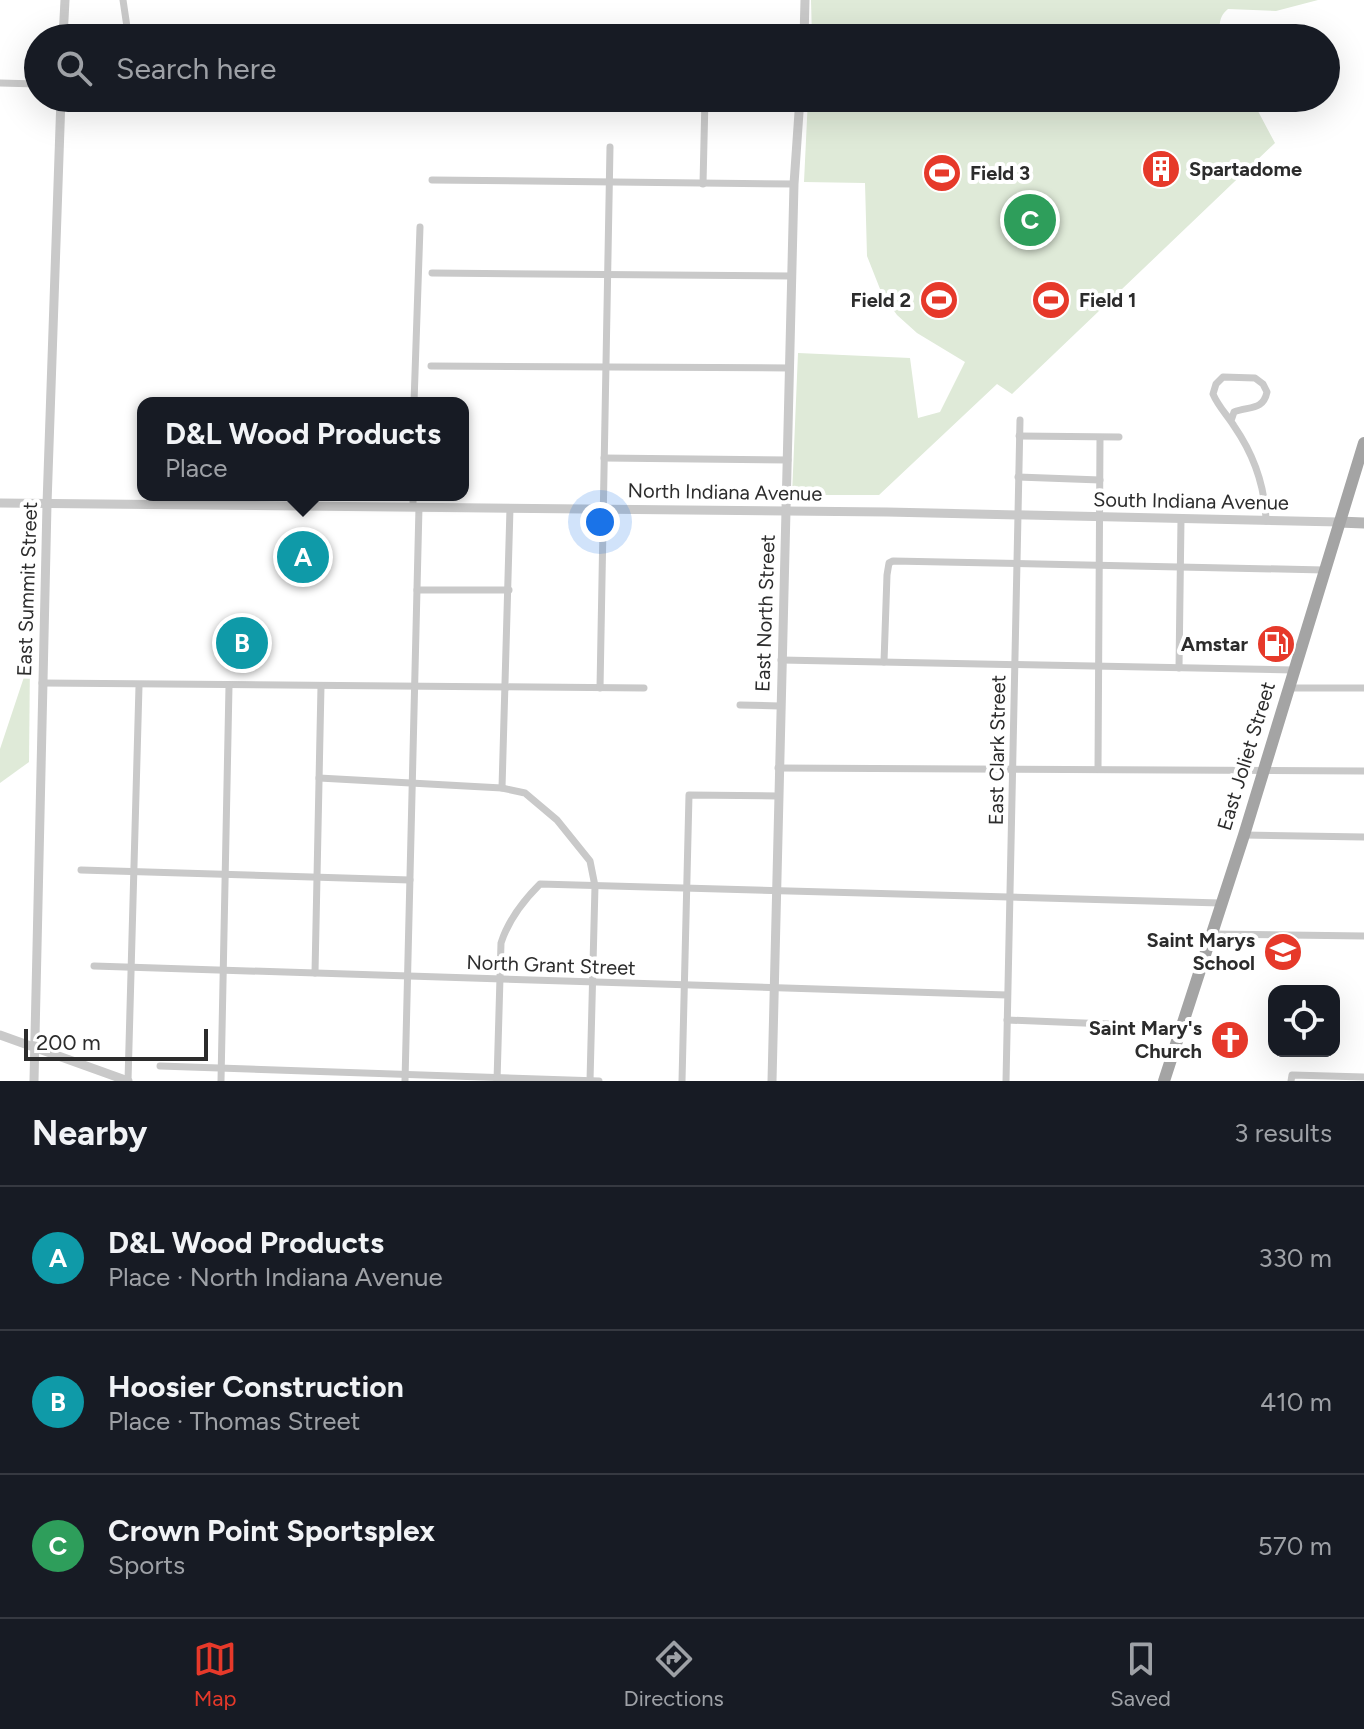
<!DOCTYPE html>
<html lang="en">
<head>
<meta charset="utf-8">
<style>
	body { margin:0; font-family:Figtree,sans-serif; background:#242831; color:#f1f3f6 }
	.controls { position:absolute; right:24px; bottom:24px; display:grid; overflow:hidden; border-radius:16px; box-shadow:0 8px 32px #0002 }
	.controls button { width:72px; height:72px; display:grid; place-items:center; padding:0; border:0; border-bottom:2px solid #363941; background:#171b24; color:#f1f3f6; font:40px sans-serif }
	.scale { position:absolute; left:24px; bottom:20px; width:184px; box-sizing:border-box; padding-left:8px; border:4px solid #2c2c2c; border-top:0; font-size:22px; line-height:28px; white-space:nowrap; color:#2c2c2c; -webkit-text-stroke:6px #fff; paint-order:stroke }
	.you { position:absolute; left:600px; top:522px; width:28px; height:28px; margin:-20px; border:6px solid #fff; border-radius:50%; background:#1a73e8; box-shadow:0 0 0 12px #1a73e833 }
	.badge { display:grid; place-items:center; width:52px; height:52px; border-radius:50%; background:#e6392a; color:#fff; font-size:26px; font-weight:700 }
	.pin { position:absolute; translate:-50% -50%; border:4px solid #fff; box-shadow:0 2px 8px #0006 }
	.popup { position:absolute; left:137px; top:397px; width:332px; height:104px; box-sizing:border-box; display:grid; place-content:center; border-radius:16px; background:#171b24; filter:drop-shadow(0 2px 6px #0005); font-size:26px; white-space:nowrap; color:#9ea1a6 }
	.popup b { font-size:30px; color:#f1f3f6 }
	.popup::after { content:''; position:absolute; left:50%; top:100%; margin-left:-16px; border:16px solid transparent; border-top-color:#171b24 }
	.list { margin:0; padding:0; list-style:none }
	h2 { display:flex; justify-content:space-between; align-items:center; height:104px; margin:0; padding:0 32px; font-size:34px }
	h2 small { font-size:26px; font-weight:400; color:#9ea1a6 }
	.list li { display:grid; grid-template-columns:52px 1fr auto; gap:24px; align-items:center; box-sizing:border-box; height:144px; padding:0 32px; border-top:2px solid #363941 }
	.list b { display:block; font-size:30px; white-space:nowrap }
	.list p { margin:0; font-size:26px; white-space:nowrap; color:#9ea1a6 }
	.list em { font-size:26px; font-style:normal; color:#9ea1a6 }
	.icon { flex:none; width:44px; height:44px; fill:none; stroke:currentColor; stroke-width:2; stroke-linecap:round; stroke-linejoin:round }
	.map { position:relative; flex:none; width:1364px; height:1081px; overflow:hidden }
	.search { position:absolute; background:#171b24; box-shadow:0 8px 32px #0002; left:24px; right:24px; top:24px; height:88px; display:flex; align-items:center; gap:20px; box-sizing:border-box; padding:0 28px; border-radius:44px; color:#9ea1a6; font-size:30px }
	.sheet { height:536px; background:#171b24 }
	nav { display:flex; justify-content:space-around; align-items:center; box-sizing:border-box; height:112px; border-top:2px solid #363941; background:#171b24; font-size:22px; color:#9ea1a6 }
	nav a { display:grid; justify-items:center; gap:4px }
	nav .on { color:#e6392a }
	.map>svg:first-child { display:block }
	.green { fill:#dfead8 }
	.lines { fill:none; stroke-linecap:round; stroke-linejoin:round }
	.minor { stroke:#c9c9c9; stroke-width:7 }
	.tertiary { stroke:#c9c9c9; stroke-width:9 }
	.secondary { stroke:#b6b6b6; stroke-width:11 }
	.primary { stroke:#a4a4a4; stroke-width:12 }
	.labels { text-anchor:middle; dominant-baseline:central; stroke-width:8; stroke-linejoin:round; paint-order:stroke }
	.poi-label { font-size:20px; font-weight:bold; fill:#2c2c2c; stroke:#fff; text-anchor:end }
	.street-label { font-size:20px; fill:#2c2c2c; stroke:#fff }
</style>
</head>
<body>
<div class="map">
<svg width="1364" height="1081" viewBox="0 0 1364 1081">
	<rect width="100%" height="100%" fill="#fff"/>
	<g class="green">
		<path d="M811,0h507l-42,11 -48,-2c-10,8 -9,18 -7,29h-409z"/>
		<polygon points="808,98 1251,98 1275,143 1012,394 997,384 879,495 792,495 798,353 910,358 918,418 940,412 965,362 917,333 897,315 882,294 867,256 865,183 804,182"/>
		<polygon points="30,659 29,762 0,783 0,749"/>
	</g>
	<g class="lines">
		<g class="minor">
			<polyline points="123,0 127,27 140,36 226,38"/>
			<polyline points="707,38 707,35"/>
			<polyline points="0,83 38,84"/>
			<polyline points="432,180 794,184"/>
			<polyline points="703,184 705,98"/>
			<polyline points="432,273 791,276"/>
			<polyline points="431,366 790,368"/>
			<polyline points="414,403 420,227"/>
			<path d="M1231,421l3,-9c15,-6 29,-1 33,-20l-4,-8 -8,-6 -32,-1 -7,7 -3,10c5,12 14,21 21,32 20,29 31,60 32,95"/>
			<polyline points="1019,436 1119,437"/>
			<polyline points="604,458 788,460"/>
			<polyline points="1018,477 1100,480"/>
			<polyline points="413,507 413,495"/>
			<polyline points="417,590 509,590"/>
			<polyline points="781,660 1293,670"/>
			<polyline points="884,662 887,575 889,563 893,561 1324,570"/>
			<polyline points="1179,668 1181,519"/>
			<polyline points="42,683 644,688"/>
			<polyline points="600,688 610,147"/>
			<polyline points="1289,688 1364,688"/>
			<polyline points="740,705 780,706"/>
			<polyline points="778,768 1364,771"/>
			<polyline points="1098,769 1100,438"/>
			<polyline points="319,778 502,788 525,793 557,820 590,861 595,886 590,1081"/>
			<polyline points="502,788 510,508"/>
			<polyline points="1244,835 1364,837"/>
			<polyline points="81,870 410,880"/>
			<polyline points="1210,934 1364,936"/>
			<polyline points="94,966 1007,995"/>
			<polyline points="315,973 321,686"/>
			<polyline points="1007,1020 1181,1027"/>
			<polyline points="160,1066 599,1081"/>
			<polyline points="128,1081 139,686"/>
			<polyline points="221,1081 229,686"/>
			<polyline points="405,1081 419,507"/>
			<path d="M497,1081l4,-138c7,-22 23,-43 39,-59l680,19"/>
			<polyline points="682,1081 689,795 778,796"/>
			<polyline points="1006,1081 1020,420"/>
			<polyline points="1291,1081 1292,1075 1364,1077"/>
		</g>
		<g class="tertiary">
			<polyline points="63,38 65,0"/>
			<polyline points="804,38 805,0"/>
			<polyline points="0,503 887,512 1339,522"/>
			<polyline points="0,1035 128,1081"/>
			<polyline points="34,1081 47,504 61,98"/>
			<polyline points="772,1081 794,184 800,98"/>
		</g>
		<polyline class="secondary" points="1339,522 1364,523"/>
		<polyline class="primary" points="1164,1081 1244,835 1364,443"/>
	</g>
	<defs>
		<g id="building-disc" transform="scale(2)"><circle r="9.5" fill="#e6392a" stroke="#fff"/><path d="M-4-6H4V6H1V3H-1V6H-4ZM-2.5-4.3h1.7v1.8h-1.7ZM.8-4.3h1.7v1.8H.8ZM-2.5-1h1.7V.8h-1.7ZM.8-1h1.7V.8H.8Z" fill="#fff"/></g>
		<g id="stadium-disc" transform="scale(2)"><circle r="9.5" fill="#e6392a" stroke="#fff"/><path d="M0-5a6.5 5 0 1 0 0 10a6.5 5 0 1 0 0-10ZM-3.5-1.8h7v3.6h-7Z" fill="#fff"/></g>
		<g id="fuel-disc" transform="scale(2)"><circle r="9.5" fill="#e6392a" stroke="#fff"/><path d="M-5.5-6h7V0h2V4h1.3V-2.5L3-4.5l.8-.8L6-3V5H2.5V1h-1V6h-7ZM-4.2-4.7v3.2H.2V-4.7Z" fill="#fff"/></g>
		<g id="school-disc" transform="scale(2)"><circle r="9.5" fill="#e6392a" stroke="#fff"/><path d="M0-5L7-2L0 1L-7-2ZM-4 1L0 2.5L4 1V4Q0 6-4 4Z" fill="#fff"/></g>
		<g id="church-disc" transform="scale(2)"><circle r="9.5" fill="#e6392a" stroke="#fff"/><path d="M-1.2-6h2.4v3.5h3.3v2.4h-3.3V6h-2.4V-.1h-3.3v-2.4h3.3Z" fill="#fff"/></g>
	</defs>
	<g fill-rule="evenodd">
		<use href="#building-disc" x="1161" y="169"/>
		<use href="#stadium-disc" x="942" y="173"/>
		<use href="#stadium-disc" x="939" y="300"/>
		<use href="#stadium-disc" x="1051" y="300"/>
		<use href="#fuel-disc" x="1276" y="644"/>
		<use href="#school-disc" x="1283" y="952"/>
		<use href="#church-disc" x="1230" y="1040"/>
	</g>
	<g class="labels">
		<g class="poi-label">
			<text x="1189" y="169" text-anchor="start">Spartadome</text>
			<text x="970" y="173" text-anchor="start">Field 3</text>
			<text x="911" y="300">Field 2</text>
			<text x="1079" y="300" text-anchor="start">Field 1</text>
			<text x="1248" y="644">Amstar</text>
			<text x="1255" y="940">Saint Marys<tspan x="1255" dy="23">School</tspan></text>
			<text x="1202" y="1028">Saint Mary's<tspan x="1202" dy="23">Church</tspan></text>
		</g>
		<g class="street-label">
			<text transform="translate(725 492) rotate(1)">North Indiana Avenue</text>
			<text transform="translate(1191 501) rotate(1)">South Indiana Avenue</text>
			<text transform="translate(27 589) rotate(-88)">East Summit Street</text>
			<text transform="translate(765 613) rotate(-88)">East North Street</text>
			<text transform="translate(997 750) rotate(-89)">East Clark Street</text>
			<text transform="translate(1246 756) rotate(-73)">East Joliet Street</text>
			<text transform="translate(551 965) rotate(2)">North Grant Street</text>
		</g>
	</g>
</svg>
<div class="controls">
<button><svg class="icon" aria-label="locate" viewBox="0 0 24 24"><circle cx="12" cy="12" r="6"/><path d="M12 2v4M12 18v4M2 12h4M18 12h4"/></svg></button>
</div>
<div class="scale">200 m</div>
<div class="you"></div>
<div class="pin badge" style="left:303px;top:557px;background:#0f9aa8">A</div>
<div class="popup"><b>D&amp;L Wood Products</b>Place</div>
<div class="pin badge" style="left:242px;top:643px;background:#0f9aa8">B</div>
<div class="pin badge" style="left:1030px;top:220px;background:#2e9e5b">C</div>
<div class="search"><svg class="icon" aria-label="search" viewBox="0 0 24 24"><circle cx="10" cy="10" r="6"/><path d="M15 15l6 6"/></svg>Search here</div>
</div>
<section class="sheet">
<h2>Nearby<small>3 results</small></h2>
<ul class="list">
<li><span class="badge" style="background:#0f9aa8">A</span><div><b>D&amp;L Wood Products</b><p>Place · North Indiana Avenue</p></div><em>330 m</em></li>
<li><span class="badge" style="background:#0f9aa8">B</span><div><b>Hoosier Construction</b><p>Place · Thomas Street</p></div><em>410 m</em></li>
<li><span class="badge" style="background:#2e9e5b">C</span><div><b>Crown Point Sportsplex</b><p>Sports</p></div><em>570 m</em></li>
</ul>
</section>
<nav>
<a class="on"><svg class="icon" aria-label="map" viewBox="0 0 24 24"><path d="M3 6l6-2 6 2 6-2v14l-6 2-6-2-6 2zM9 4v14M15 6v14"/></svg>Map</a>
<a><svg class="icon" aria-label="directions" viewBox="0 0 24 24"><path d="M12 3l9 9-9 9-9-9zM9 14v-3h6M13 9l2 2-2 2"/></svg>Directions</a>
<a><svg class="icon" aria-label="saved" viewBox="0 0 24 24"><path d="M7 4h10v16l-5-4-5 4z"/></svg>Saved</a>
</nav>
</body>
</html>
